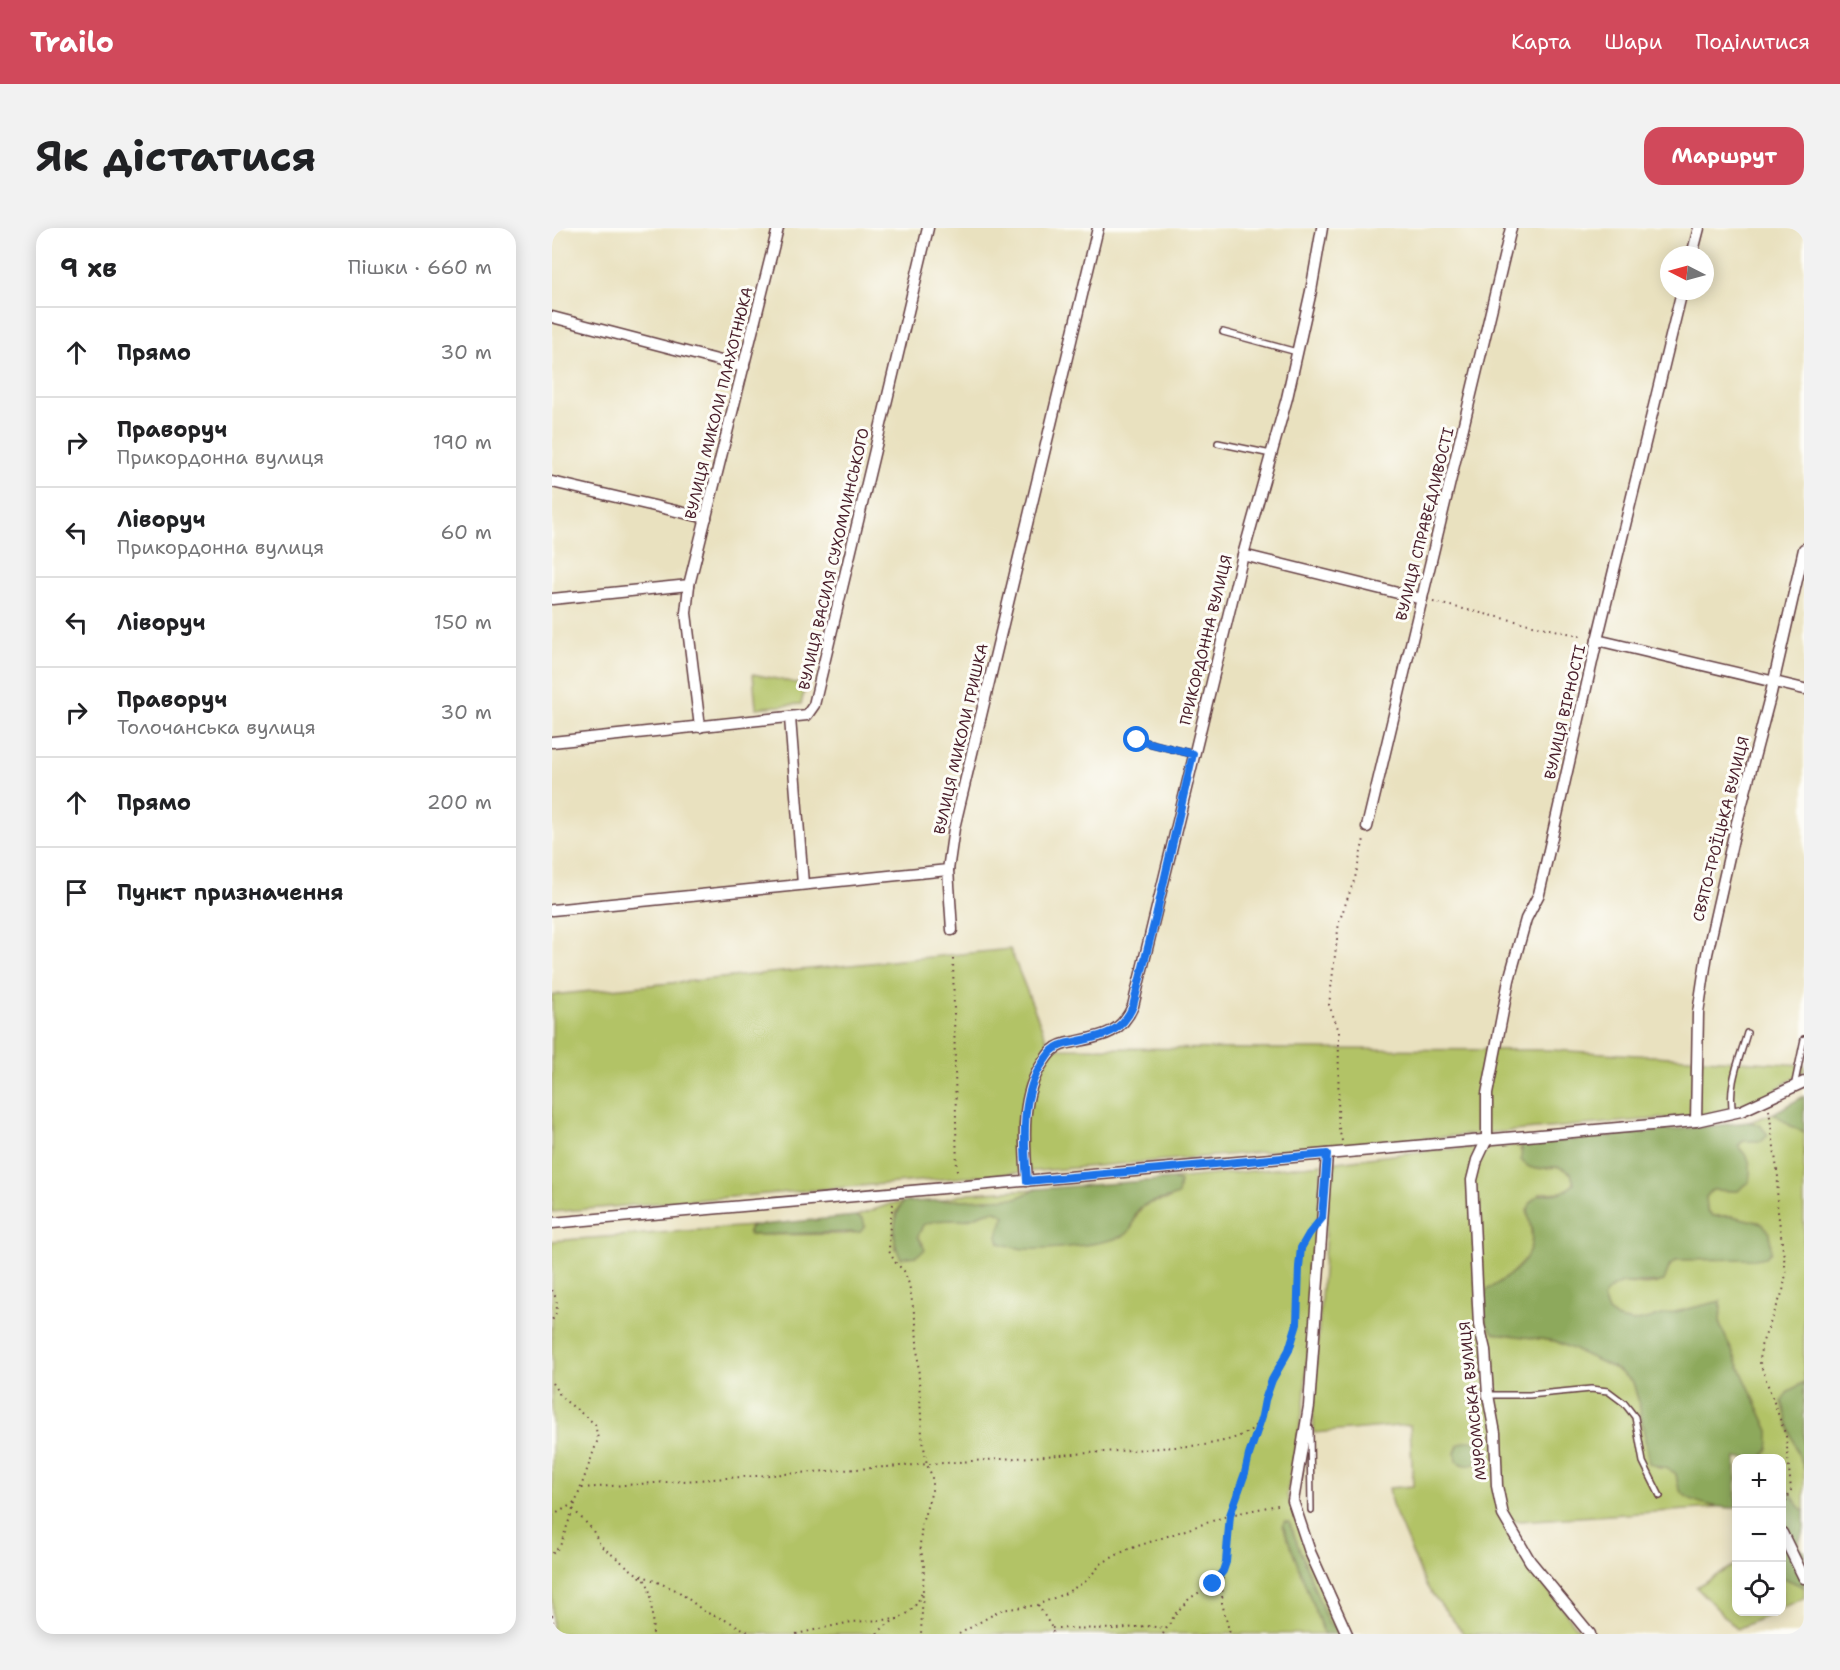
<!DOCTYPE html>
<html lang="uk">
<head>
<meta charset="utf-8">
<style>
	body { margin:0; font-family:"Shantell Sans",sans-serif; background:#f2f2f2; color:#202124 }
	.controls { position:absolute; right:18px; bottom:18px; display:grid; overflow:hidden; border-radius:12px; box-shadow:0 3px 15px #0003 }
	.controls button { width:54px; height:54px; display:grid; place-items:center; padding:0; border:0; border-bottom:2px solid #e0e0e0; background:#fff; color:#202124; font:30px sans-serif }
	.compass { position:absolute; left:1108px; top:18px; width:54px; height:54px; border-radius:50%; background:#fff; box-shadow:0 3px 15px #0003; rotate:276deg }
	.stop { position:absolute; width:18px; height:18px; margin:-14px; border:4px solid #1a73e8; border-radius:50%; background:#fff }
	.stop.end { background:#1a73e8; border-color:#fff; box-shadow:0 2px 6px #0008 }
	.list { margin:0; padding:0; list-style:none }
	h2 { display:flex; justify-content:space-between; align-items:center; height:78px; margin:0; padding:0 24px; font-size:26px }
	h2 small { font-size:20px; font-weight:400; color:#757577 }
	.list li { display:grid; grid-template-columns:39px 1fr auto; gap:18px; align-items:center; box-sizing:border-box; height:90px; padding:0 24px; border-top:2px solid #e0e0e0 }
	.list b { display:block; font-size:22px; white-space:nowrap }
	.list p { margin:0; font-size:20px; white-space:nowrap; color:#757577 }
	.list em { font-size:20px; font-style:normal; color:#757577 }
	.icon { flex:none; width:33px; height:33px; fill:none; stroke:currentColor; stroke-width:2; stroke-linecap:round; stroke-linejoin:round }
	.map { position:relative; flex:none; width:1252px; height:1406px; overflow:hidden; border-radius:18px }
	header { display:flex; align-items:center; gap:36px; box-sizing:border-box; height:84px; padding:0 30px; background:#d1495b; color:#fff }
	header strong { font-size:28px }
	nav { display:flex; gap:33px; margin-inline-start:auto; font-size:21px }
	.intro { display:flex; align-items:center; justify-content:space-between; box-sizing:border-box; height:144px; padding:0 36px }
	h1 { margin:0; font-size:42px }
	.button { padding:15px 27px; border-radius:18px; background:#d1495b; color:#fff; font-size:21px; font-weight:700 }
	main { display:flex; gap:36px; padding:0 36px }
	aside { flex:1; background:#fff; border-radius:18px; box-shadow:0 3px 15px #0003 }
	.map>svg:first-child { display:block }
	.green { fill:#b2c366; stroke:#7e7148; stroke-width:1.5 }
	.forest { fill:#8da95b; stroke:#6c6443; stroke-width:1.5 }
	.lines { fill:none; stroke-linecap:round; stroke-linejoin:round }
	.lane-casing { stroke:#623c41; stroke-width:8 }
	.street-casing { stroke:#623c41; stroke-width:13 }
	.path { stroke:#623c41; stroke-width:2; stroke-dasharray:1.5 4.5; stroke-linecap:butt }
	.lane { stroke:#fff; stroke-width:5 }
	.street { stroke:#fff; stroke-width:10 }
	.route { stroke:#1a73e8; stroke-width:8 }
	.labels { text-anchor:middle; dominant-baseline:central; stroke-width:6; stroke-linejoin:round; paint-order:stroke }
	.street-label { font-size:15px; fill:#4a1f2b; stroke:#fdfcf7 }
</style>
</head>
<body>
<header>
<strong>Trailo</strong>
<nav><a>Карта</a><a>Шари</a><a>Поділитися</a></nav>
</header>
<div class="intro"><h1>Як дістатися</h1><a class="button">Маршрут</a></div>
<main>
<aside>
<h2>9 хв<small>Пішки · 660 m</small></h2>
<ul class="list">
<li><svg class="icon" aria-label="ahead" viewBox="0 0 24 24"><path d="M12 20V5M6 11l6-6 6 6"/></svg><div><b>Прямо</b></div><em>30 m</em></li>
<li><svg class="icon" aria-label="right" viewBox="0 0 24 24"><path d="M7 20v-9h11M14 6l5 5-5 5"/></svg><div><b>Праворуч</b><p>Прикордонна вулиця</p></div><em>190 m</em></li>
<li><svg class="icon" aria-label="left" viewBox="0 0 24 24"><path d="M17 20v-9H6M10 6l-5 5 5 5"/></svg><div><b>Ліворуч</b><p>Прикордонна вулиця</p></div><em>60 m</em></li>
<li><svg class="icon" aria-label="left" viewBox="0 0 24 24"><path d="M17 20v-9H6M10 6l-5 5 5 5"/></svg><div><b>Ліворуч</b></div><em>150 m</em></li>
<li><svg class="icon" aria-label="right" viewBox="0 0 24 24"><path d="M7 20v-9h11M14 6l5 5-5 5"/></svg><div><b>Праворуч</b><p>Толочанська вулиця</p></div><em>30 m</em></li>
<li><svg class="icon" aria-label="ahead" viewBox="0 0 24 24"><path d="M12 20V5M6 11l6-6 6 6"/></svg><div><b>Прямо</b></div><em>200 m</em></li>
<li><svg class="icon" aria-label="arrive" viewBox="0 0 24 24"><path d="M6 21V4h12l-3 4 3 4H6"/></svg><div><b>Пункт призначення</b></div></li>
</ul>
</aside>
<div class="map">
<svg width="1252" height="1406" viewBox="0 0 1252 1406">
	<rect width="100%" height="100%" fill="#fdfcf7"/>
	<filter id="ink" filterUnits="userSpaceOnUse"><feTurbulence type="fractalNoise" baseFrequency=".0167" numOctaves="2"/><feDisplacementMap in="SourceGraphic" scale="12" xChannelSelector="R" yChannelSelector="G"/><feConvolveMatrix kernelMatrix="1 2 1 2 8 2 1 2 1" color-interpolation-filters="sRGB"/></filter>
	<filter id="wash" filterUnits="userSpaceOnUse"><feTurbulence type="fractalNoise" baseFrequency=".008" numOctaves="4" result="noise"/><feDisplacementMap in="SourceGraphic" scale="24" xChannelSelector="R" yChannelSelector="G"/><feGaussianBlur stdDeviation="1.35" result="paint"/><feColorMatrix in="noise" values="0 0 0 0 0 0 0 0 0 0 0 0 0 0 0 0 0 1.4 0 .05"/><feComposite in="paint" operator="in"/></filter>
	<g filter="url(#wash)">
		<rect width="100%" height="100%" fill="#e9e1bf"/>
		<g class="green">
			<polygon points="201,446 254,457 249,476 204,480"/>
			<polygon points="458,721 498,820 1000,822 1252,837 1252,843 1217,866 1187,879 1150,887 0,984 0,767"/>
			<path d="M1222,885l17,13 13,6v250l-17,11 17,77v41l-5,-4 -14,-22 -3,-2v-25h-21l3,-1 5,-26 -49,-106 1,-23 -88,20 -15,-3 -10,-7 -5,-14c16,-28 34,-7 54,-15 12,-5 9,-20 21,-23 5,-2 12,0 18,-1 13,-2 52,-28 66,-36l-31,-7h-18l-6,-6 -1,-13 6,-7 26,1 3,-39 -2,-7 21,-20 -11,-3z"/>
			<path d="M970,917l-2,5 15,19 24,-2 12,6 3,11 -10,8 -23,1 -14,17c8,35 8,43 -20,67l20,60 28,4 33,14 26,13 19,14 25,86h11l7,6 3,15 7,7 31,12 -214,14 20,36 59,76h-118l-38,-48 -34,-81 -3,-17 24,-2 -3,-61 -96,8 -1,-28 18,-241 6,-2 95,-12z"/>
			<path d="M770,936l-18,240 -17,91 52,135 -11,-7 -39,-101 -6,4 41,108h-772v-393l199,-15 -3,5 2,4 95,-1 15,-2 3,-13 -7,-3 34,-12 13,-2 -7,11 -1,36 28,-5 -5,-8 5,-11c13,-6 24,-5 38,-5 16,0 29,-17 44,-4l-3,9 130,3c6,-24 14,-25 37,-29l11,-17 -7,-3z"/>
			<polygon points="485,961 465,970 381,974 417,965"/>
			<polygon points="1184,1336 1184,1384 1223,1384 1185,1401 1144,1359"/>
			<polygon points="1230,1348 1252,1359 1252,1370 1230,1380"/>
		</g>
		<g class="forest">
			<polygon points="1252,868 1252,904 1239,898 1222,885"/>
			<path d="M1197,894l11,3 8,10 -6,6h-19l-4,4c2,7 5,7 8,12 5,7 3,17 2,25l-11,9 -26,-1 -6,7 1,13 6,6h18l31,7 8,10 1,19 -5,5 -11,2 -78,1 -7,5 -6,16c-23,7 -47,-8 -61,17l5,14 10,7 15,3 88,-21 -1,24 49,106c0,10 1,21 -8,27h-25v50c-15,0 -50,-4 -57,-20 -2,-4 -2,-10 -3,-14 -8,-7 -17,-6 -27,-11l-10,-60 -6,-21 -19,-14 -59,-27 -61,-8 -8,-9 -3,-21 4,-13c24,-15 51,-31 44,-63 -2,-8 -5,-16 -1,-23 7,-14 20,-8 32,-12 4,-1 8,-5 12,-8l-3,-11c-4,-2 -9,-6 -14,-6 -16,-1 -23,8 -36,-7l1,-15z"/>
			<path d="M621,951l7,3 -2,13c-12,5 -30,5 -39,14 -8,9 -3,21 -16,27 -22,9 -73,14 -97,13 -9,0 -19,-4 -27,-6l-2,-8 8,-19c-15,-13 -28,4 -45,4 -13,0 -24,-1 -37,5l-5,11 7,14 -9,6 -15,2c-10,-16 -8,-40 2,-56l114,-4 20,-9z"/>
			<polygon points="304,988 311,991 313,998 308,1004 198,1007 196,1003 199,998"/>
			<polygon points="1252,1154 1252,1242 1238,1204 1230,1173 1235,1165"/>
			<path d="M914,1213h14l4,4 1,13c-11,8 -17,10 -29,3l-1,-8 3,-8z"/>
			<polygon points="1230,1255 1233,1257 1247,1279 1252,1283 1252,1301 1246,1316 1247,1321 1252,1323 1252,1359 1230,1349"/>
			<polygon points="733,1294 737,1294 776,1395 787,1402 790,1406 772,1406 731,1298"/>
		</g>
	</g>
	<g filter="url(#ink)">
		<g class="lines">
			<g class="lane-casing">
				<g id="lane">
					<polyline points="671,104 745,124"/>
					<polyline points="666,215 719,226"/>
					<polyline points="585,512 641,526"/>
					<polyline points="1242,859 1252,811"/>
					<path d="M1181,885c-6,-27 7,-55 14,-80"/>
					<polyline points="936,1167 977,1167 1039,1161 1056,1163 1072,1175 1083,1189 1091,1234 1108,1268"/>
					<polyline points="758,1200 759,1282"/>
				</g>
			</g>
			<g class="street-casing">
				<g id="street">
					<polyline points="1140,27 1147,0"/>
					<polyline points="0,89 192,139"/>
					<polyline points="0,254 154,290"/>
					<polyline points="691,327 870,371"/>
					<polyline points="137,357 134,385 148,499"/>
					<polyline points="0,371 137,357 226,0"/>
					<polyline points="1045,412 1252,461"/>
					<polyline points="238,490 251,656"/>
					<polyline points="0,514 255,487 262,477 376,0"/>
					<polyline points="815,599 959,0"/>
					<polyline points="396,642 400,702"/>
					<polyline points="0,682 396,642 402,600 546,0"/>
					<polyline points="1144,893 1146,785 1155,726 1183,602 1219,465 1252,321"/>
					<polyline points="775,926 757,1178 741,1273 758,1324 795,1406"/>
					<path d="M475,953c-3,-40 -7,-87 17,-120 3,-4 6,-9 9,-11 5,-5 14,-7 21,-8 28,-6 47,-8 59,-36l110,-451 44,-157 24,-107 11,-63"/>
					<polyline points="0,995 1144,893 1189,883 1252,854"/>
					<polyline points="1230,1305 1252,1350"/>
					<polyline points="1038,1406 978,1333 951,1287 945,1258 943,1205 936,1167 933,1122 927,1097 920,952 925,932 935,911 935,866 957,752 974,691 987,666 1045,412 1130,63"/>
				</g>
			</g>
			<g class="path">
				<polyline points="881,374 1033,409"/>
				<polyline points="401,731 405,947"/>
				<polyline points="1217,882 1226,949 1225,976 1234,1045 1231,1063 1209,1118 1208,1135 1234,1208 1239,1262 1230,1283"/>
				<polyline points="790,913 786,896 787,803 777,777 787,694 803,650 812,611"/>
				<polyline points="341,976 338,993 337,1023 343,1034 352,1043 357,1056 364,1096 370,1207 375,1237 380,1248 380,1263 370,1295 368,1317 372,1338 369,1406"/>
				<path d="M0,1062c6,10 7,21 0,30"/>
				<polyline points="0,1155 10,1170 43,1196 46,1211 8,1318 0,1326"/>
				<path d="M30,1260l622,-43c15,-3 35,-6 48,-16 3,-3 9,-10 11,-14 3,-12 4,-24 10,-36 10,-19 22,-37 24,-59 3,-29 -2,-59 12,-86"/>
				<polyline points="21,1281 40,1301 49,1318 95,1354 99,1368 101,1406"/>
				<polyline points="0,1288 24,1274"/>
				<polyline points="671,1344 670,1375 678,1406"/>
				<polyline points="89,1347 126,1363 153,1384 178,1394 200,1406"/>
				<polyline points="486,1377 500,1400 501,1406"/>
				<polyline points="0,1387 3,1406"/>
				<polyline points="500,1400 565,1401 594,1398 614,1400"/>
				<polyline points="244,1406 299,1394 346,1391"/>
				<path d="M325,1406c19,-22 33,-10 46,-44"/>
				<polyline points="407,1406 449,1382 485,1377 514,1365 534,1353 550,1335 574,1322 678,1287 730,1276"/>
				<polyline points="611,1406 624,1385 638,1370 661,1356 671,1343 674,1334 678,1287 693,1245 697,1227 709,1192"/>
			</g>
			<use href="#lane" class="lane"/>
			<use href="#street" class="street"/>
		</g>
	</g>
	<g class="lines" filter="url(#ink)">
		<path class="route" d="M585,512l56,14 -37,162 -23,90c-12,28 -31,30 -59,36 -6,1 -16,3 -21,8 -3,2 -6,7 -9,11 -24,33 -20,80 -17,120l300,-27 -5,64 -13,16 -8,14 -2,19 -2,57 -8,26 -17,30 -7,20 -3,16 -13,39 -4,18 -15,42 -4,47 -3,9 -10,13"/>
	</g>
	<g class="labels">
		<g class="street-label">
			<text transform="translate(167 175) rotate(-76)">ВУЛИЦЯ МИКОЛИ ПЛАХОТНЮКА</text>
			<text transform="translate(873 296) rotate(-76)">ВУЛИЦЯ СПРАВЕДЛИВОСТІ</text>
			<text transform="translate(282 331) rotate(-77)">ВУЛИЦЯ ВАСИЛЯ СУХОМЛИНСЬКОГО</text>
			<text transform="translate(654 412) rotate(-76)">ПРИКОРДОННА ВУЛИЦЯ</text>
			<text transform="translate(1013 484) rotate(-77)">ВУЛИЦЯ ВІРНОСТІ</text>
			<text transform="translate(409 511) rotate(-77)">ВУЛИЦЯ МИКОЛИ ГРИШКА</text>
			<text transform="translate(1169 601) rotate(-76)">СВЯТО-ТРОЇЦЬКА ВУЛИЦЯ</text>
			<text transform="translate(921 1173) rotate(-96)">МУРОМСЬКА ВУЛИЦЯ</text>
		</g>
	</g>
</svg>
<div class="controls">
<button>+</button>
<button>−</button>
<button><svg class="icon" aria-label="locate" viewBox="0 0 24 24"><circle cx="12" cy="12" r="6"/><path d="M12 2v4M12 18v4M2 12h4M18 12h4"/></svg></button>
</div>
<svg class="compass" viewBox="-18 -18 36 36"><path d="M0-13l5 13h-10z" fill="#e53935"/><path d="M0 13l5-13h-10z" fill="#757577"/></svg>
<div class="stop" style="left:585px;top:512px"></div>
<div class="stop end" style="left:661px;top:1356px"></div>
</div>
</main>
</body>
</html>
